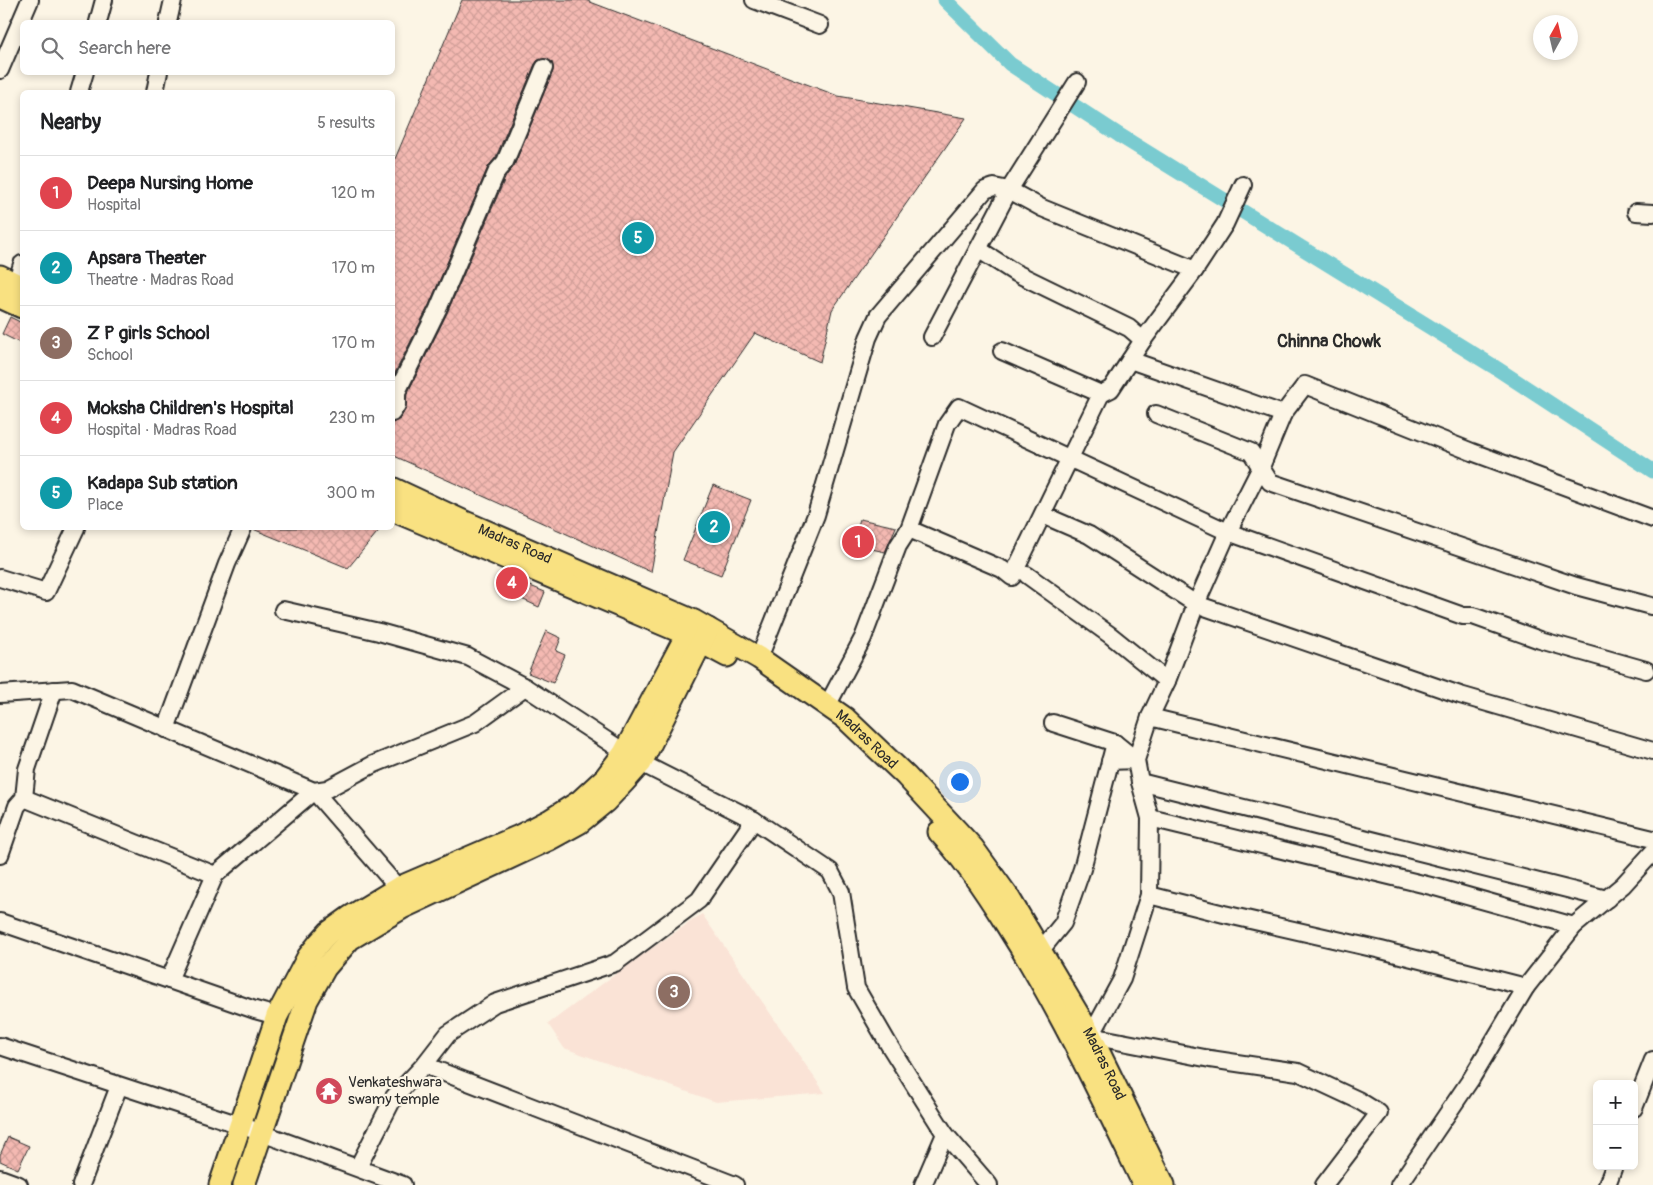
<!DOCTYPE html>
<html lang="en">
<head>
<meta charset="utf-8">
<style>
	body { margin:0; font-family:Pangolin,sans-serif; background:#f2f2f2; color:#202124 }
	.controls { position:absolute; right:15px; bottom:15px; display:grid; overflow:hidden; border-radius:8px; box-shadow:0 2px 8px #0003 }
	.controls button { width:45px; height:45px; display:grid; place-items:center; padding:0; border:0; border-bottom:1px solid #e0e0e0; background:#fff; color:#202124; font:25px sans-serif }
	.compass { position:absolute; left:1533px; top:15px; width:45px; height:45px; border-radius:50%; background:#fff; box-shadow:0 2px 8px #0003; rotate:8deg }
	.you { position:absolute; left:959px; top:781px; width:18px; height:18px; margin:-12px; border:4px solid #fff; border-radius:50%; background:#1a73e8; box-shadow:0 0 0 8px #1a73e833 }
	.badge { display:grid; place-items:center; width:32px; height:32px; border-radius:50%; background:#7c3aed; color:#fff; font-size:16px; font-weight:700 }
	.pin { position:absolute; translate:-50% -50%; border:2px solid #fff; box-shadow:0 1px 5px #0006 }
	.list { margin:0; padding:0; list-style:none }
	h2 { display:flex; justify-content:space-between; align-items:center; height:65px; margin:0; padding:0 20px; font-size:21px }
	h2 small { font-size:16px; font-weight:400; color:#757577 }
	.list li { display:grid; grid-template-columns:32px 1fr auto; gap:15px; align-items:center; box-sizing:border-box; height:75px; padding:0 20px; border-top:1px solid #e0e0e0 }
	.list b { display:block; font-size:19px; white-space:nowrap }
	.list p { margin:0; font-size:16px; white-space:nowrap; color:#757577 }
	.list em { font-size:16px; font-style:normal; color:#757577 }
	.icon { flex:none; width:28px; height:28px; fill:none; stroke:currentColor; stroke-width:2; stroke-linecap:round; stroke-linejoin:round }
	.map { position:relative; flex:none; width:1653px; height:1185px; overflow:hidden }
	.search { position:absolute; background:#fff; box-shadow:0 2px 8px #0003; left:20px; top:20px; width:375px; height:55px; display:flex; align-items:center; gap:12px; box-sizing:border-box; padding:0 18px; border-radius:8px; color:#757577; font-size:19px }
	.panel { position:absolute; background:#fff; box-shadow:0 2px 8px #0003; left:20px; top:90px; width:375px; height:440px; border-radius:8px }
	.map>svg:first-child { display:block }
	.built { fill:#fae3d6 }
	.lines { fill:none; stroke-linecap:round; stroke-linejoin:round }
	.canal { stroke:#7acbd0; stroke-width:15 }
	.building { fill:url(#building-cross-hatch); stroke:#2b2b2b }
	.minor-casing { stroke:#2b2b2b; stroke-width:20 }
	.major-casing { stroke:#2b2b2b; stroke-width:25 }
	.minor { stroke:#fcf5e5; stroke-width:16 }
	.major { stroke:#f9e181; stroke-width:21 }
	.labels { text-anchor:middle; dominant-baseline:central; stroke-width:4.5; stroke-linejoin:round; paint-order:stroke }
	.street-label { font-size:15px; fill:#2b2b2b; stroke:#fcf5e5 }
	.poi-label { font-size:15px; fill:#2b2b2b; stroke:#fcf5e5; text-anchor:start }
	.quarter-label { font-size:18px; font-weight:bold; fill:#2b2b2b; stroke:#fcf5e5 }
</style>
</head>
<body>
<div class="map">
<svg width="1653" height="1185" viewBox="0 0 1653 1185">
	<defs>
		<pattern id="building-cross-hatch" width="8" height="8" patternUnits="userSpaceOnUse" patternTransform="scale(1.25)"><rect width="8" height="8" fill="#f4b9b2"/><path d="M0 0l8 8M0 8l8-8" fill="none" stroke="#d19f99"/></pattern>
	</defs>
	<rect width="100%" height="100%" fill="#fcf5e5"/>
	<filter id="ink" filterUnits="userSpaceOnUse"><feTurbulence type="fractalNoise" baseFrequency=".02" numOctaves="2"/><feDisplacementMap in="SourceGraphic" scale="10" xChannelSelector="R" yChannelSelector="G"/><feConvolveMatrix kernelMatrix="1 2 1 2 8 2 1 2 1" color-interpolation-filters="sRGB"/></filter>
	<g filter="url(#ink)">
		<polygon class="built" points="702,914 825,1093 716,1102 564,1048 548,1024 636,959"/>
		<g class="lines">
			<polyline class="canal" points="945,0 1010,64 1119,135 1493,366 1653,471"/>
		</g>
		<g class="building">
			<polygon points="462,0 585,0 838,96 966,118 832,310 820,362 755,333 673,452 651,572 392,455 392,423 400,419 405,410 407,394 447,313 506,176 514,166 553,71 552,62 547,59 538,60 535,64 496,157 488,167 429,305 392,379 392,166"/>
			<polygon points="10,317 22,323 22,344 2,334"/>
			<polygon points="713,485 751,500 721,575 683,560"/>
			<polygon points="860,519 896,527 885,552 854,545"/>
			<polygon points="253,528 381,528 348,568 253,529"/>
			<polygon points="511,574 525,580 523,583 545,592 539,607 502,590"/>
			<polygon points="546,631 561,638 556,651 565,655 553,683 528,673"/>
			<polygon points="8,1137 29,1146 18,1169 0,1161 0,1155"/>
		</g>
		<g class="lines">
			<g class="minor-casing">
				<g id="minor">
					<polyline points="754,0 820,25"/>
					<polyline points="98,22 104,0"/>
					<polyline points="168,22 173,0"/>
					<polyline points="0,70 30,0"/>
					<polyline points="79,92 85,72"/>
					<polyline points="155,92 159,72"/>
					<polyline points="1636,212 1653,213"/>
					<polyline points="978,249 1014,272 1129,328 1143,340"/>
					<polyline points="16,284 22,264"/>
					<polyline points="932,337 1009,190 1077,82"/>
					<polyline points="1002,351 1101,394 1111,389 1143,340 1195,270 1225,224 1243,185"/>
					<polyline points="1130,360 1283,414 1305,385 1472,452 1653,519"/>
					<polyline points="392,413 397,405 397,392 438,309 497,171 505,162 544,68"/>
					<polyline points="1156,414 1251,452 1270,482 1576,586 1651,606"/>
					<polyline points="1043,515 1089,535 1196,604 1460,695 1653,751"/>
					<polyline points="909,529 1002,569 1012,577 1101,394"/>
					<polyline points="1027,575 1110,635 1167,681 1150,717 1136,760 1140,782"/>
					<polyline points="0,578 46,592 76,528"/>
					<polyline points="283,610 379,632 468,657 525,687"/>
					<polyline points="759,658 816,515 868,338 878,316 985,190 994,187 1009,190 1042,208 1195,270"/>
					<polyline points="1167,681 1196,604 1228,532 1261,467 1283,414"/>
					<polyline points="0,694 72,689 314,791 327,789 372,765 475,723 525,687 641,763 754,820 699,900 615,963 495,1003 448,1034 424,1065 394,1097 358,1167"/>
					<polyline points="827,706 863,638 898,546 909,529 947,424 959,407 1228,532 1463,616 1473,616 1540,640 1646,670"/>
					<polyline points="1150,717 1653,839"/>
					<polyline points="1053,723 1115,743 1136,760 1110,761"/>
					<polyline points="166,729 227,564 243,528"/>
					<polyline points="24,798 215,875"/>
					<polyline points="1150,818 1140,782 1607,899"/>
					<polyline points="754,820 830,871 841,892 856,988 889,1045 945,1134 923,1185"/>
					<polyline points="0,855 17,806 24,798 27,769 54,690"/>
					<polyline points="1149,895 1122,979 1091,1036 1210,1059 1298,1072 1358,1100 1379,1113 1324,1185"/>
					<polyline points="0,922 169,980"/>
					<polyline points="1031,951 1041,950 1063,923 1082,869 1115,743"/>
					<polyline points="1526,987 1381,950 1224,914 1149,895 1150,818 1435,887 1574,926"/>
					<polyline points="277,1016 255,1010 169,980 215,875 314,791 398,888"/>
					<polyline points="0,1046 240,1125 403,1185"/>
					<polyline points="424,1065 735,1185"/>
					<polyline points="1634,1108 1653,1060"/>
					<polyline points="945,1134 989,1185"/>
					<polyline points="0,1178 19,1185"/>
					<polyline points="81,1185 119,1086"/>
					<polyline points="1399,1185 1471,1079 1526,987 1574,926 1623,885 1653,852"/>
					<polyline points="1607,1185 1614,1166"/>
				</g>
			</g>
			<g class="major-casing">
				<g id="major">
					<polyline points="0,276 22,287"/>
					<polyline points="0,297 22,307"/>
					<path id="s1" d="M392,488l75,35 227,98 65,37 86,60 61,58 67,72 36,50 82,138 73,149"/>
					<polyline points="392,510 686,634 727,656"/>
					<path d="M939,832c26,28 47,60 67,92 53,83 95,172 138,261"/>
					<polyline points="220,1185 277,1016 308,957 319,943 329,932 350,917 398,888 517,837 550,820 580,801 605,778 624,753 693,623"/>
					<polyline points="244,1185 307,1000 325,968 350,939 402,908 548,840 579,823 606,801 624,782 641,763 708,629"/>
				</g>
			</g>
			<use href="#minor" class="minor"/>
			<use href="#major" class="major"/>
		</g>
	</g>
	<defs>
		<g id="temple-disc" transform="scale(1.4375)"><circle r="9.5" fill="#d1495b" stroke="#fcf5e5"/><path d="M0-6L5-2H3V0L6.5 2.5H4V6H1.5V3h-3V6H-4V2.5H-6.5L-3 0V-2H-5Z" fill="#fff"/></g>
	</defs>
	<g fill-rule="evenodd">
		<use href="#temple-disc" x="329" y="1091"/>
	</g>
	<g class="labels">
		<g class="street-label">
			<text stroke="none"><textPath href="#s1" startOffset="135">Madras Road</textPath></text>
			<text stroke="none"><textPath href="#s1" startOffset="540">Madras Road</textPath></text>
			<text stroke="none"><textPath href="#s1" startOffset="945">Madras Road</textPath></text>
		</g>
		<g class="poi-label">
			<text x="348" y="1082">Venkateshwara<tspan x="348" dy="17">swamy temple</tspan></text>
		</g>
		<g class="quarter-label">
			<text x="1329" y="341">Chinna Chowk</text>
		</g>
	</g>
</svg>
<div class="controls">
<button>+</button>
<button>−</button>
</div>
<svg class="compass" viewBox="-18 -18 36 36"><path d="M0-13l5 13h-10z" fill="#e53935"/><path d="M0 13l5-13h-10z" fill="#757577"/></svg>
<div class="you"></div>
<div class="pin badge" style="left:858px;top:542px;background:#e0444e">1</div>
<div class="pin badge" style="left:714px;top:527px;background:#0f9aa8">2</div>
<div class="pin badge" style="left:674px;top:992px;background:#8d6e63">3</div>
<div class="pin badge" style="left:512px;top:583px;background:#e0444e">4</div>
<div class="pin badge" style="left:638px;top:238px;background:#0f9aa8">5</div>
<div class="search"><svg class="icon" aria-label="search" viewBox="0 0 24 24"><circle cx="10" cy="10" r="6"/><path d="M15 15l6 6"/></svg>Search here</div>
<section class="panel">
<h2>Nearby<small>5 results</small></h2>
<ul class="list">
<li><span class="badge" style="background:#e0444e">1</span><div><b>Deepa Nursing Home</b><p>Hospital</p></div><em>120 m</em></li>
<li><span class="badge" style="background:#0f9aa8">2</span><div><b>Apsara Theater</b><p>Theatre · Madras Road</p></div><em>170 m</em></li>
<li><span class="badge" style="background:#8d6e63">3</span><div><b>Z P girls School</b><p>School</p></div><em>170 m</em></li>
<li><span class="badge" style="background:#e0444e">4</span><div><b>Moksha Children's Hospital</b><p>Hospital · Madras Road</p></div><em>230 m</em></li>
<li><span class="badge" style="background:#0f9aa8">5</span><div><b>Kadapa Sub station</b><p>Place</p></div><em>300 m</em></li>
</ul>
</section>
</div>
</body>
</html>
